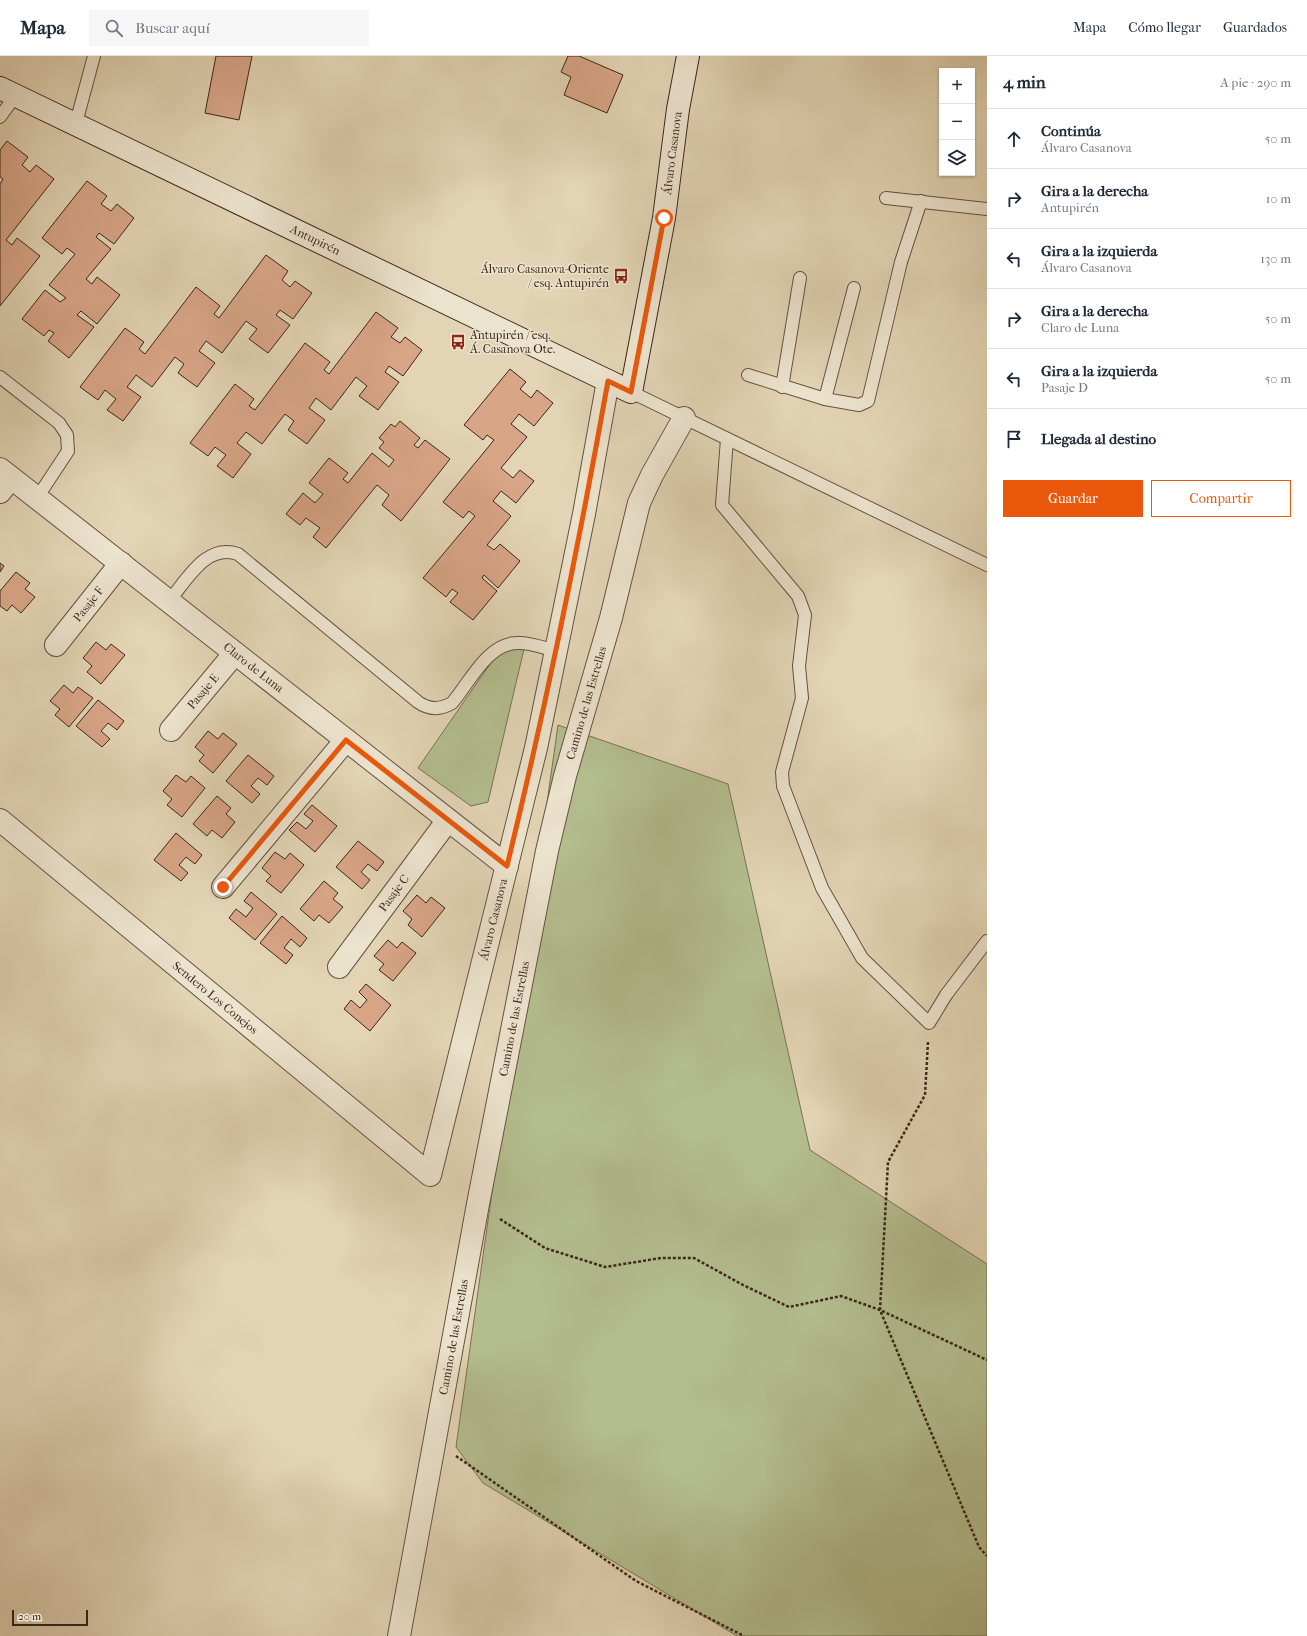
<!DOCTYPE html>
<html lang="es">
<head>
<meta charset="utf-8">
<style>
	body { margin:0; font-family:"IM FELL French Canon",serif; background:#f6f6f7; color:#1f2937 }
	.controls { position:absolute; right:12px; top:12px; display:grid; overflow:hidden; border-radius:0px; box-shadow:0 1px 3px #0004 }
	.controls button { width:36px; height:36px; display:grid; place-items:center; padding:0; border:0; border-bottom:1px solid #e0e1e3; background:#fff; color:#1f2937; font:20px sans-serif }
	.scale { position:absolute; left:12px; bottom:10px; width:76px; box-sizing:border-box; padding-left:4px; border:2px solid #3d261b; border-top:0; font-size:11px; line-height:14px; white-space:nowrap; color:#3d261b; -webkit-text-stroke:3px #ece3ce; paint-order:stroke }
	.stop { position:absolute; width:12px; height:12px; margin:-9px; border:3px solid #ea580c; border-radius:50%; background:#fff }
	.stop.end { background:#ea580c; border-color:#fff; box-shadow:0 1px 4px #0008 }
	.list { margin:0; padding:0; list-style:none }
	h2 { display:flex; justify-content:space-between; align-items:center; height:52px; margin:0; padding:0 16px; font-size:17px }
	h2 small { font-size:13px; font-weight:400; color:#747a83 }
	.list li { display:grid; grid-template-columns:26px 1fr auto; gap:12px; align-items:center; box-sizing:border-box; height:60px; padding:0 16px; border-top:1px solid #e0e1e3 }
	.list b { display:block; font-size:15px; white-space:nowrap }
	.list p { margin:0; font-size:13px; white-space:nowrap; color:#747a83 }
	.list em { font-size:13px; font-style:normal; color:#747a83 }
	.actions { display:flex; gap:8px; padding:12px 16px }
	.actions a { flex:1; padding:9px 0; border:1px solid #ea580c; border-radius:0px; text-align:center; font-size:14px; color:#ea580c }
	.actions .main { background:#ea580c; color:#fff }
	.icon { flex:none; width:22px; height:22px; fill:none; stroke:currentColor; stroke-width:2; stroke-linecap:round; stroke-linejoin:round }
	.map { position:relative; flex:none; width:987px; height:1580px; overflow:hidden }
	header { display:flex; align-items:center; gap:24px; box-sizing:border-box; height:56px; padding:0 20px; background:#fff; border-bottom:1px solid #e0e1e3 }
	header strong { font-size:19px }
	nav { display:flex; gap:22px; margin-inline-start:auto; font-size:14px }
	.search { width:280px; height:36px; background:#f6f6f7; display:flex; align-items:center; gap:10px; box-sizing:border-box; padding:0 14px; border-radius:0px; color:#747a83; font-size:15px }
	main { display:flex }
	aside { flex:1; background:#fff }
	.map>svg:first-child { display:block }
	.green { fill:#b3bd8e; stroke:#787254 }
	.building { fill:#d8a587; stroke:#3d261b }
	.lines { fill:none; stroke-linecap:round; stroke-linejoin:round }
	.lane-casing { stroke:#665241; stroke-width:14 }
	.street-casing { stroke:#665241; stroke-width:24 }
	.secondary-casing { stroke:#3d261b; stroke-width:24 }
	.path { stroke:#3d261b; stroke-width:2.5; stroke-dasharray:3 2; stroke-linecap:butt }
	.lane { stroke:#ece3ce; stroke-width:12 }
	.street { stroke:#ece3ce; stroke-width:22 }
	.secondary { stroke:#ece3ce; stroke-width:22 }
	.route { stroke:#ea580c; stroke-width:5 }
	.labels { text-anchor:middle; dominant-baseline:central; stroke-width:3; stroke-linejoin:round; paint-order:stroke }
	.street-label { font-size:12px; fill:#3d261b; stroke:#ece3ce }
	.poi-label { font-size:12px; fill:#3d261b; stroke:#ece3ce; text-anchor:end }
</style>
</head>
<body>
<header>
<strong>Mapa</strong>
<div class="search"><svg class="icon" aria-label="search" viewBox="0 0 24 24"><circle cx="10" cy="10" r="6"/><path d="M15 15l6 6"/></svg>Buscar aquí</div>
<nav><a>Mapa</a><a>Cómo llegar</a><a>Guardados</a></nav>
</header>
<main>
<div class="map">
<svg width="987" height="1580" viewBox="0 0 987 1580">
	<rect width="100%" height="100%" fill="#e2d4b4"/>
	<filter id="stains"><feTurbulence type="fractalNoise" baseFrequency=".005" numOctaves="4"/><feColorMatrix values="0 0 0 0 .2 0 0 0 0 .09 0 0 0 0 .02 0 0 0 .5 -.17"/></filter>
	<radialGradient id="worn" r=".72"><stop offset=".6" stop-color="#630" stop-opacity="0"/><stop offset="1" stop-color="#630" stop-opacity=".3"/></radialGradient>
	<g class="green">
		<polygon points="514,589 524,593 488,746 471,750 418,712 499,595"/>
		<polygon points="558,669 728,728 810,1094 987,1208 987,1580 737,1580 483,1427 456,1391"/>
	</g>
	<g class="building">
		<polygon points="216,0 252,0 239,64 205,57"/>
		<polygon points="568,0 579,0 623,19 607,57 564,39 571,21 561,16"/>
		<polygon points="7,85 28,101 22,109 30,116 36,109 54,123 6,184 12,189 17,182 40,200 0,250 0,128 3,123 0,121 0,94"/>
		<polygon points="87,125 107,140 101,148 111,155 117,148 134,162 114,188 99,177 96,181 111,193 86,223 92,228 97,221 120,239 97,268 81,255 77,259 94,271 69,302 48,285 54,277 49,274 44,280 22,263 45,234 60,246 66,242 49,229 75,198 67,192 62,198 42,182"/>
		<polygon points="266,199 288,215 282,224 290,231 295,225 312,237 293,263 280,254 276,259 290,269 268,297 249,283 257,273 246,265 222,297 206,285 199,295 215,307 197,331 178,317 184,308 175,301 152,331 136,319 127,331 141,341 123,365 107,354 116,343 105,334 98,344 80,331 125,272 144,286 139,293 145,298 196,231 220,250 214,258 219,262"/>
		<polygon points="376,256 398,272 391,281 400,287 405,281 422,294 403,320 389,310 385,316 399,326 378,354 359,340 367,330 356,321 331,354 316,342 309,352 325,364 307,388 288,374 294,365 285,358 262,388 246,376 237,387 251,398 233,422 217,410 226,399 215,391 208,400 190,387 235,328 254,343 249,350 255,354 305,287 330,306 324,314 329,318"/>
		<polygon points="510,313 526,326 520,333 531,342 537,334 553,347 534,370 519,358 511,368 527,381 501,412 513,422 520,414 534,425 516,447 501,435 493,445 511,460 487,489 494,494 500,488 520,505 498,532 484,519 482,522 497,535 473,564 450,546 458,537 452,533 446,541 423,522 475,460 469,455 463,462 443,446 494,384 487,379 483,384 464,369"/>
		<polygon points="400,365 420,382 414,389 418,392 425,384 450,403 401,465 382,449 389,439 377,429 326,492 313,481 320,472 306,462 300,469 286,458 303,437 315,447 323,438 309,427 329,402 348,417 343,423 348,427 372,397 389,411 394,404 379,392 384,386 379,382 391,368 395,371"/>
		<polygon points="0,507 4,510 0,516"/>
		<polygon points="16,516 30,527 25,533 35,541 21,557 12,549 7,555 0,550 0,535"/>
		<polygon points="96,586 106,594 111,588 125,599 101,628 87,616 92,610 83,602"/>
		<polygon points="64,629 73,637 78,631 93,642 69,671 55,659 60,653 50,645"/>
		<polygon points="98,644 124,665 117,674 108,667 101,675 110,683 102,691 76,670"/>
		<polygon points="208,675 218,683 223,677 237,688 213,717 199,705 204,699 195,691"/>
		<polygon points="248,699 274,720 267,729 258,722 251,730 260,738 252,747 226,725"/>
		<polygon points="176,719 186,726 191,720 205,732 182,761 167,749 172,743 163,735"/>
		<polygon points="217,740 231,752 226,758 235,766 222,782 212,774 207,780 193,768"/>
		<polygon points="312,749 337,770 315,796 289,774 297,766 306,773 313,765 304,758"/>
		<polygon points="176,777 202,799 195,808 186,801 179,809 188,817 181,825 154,804"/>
		<polygon points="358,785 384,806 377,815 368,808 361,816 370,824 362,833 336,811"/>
		<polygon points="275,796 285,803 290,797 304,809 281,837 266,825 271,820 262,812"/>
		<polygon points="324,825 338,837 333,843 343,851 329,867 319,859 314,865 300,853"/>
		<polygon points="251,836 277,858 255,884 229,862 236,853 246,861 253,852 244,845"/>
		<polygon points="417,839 426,847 431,841 445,852 422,881 408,869 412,863 403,855"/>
		<polygon points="282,860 307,882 300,891 291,883 284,892 293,899 286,908 260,887"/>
		<polygon points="388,884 397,892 402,886 416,897 393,925 379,914 384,908 374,900"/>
		<polygon points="366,928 391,949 370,975 344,953 351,944 360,952 367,944 359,936"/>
	</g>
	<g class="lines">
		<g class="lane-casing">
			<g id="lane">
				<polyline points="0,61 16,39"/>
				<polyline points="76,67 94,0"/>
				<polyline points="886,142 987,153"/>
				<polyline points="748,319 825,343 859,349 868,345 901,206 921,145"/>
				<polyline points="0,321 59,367 67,379 68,395 37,442"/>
				<polyline points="782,331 800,222"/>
				<polyline points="631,336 987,509"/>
				<polyline points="825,343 854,232"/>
				<polyline points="727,383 722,449 798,540 805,559 799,610 802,642 782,716 783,730 822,832 862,902 929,967 946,939 987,885"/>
				<path d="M169,545c18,-21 37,-58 69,-47l180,148c11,8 22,8 34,1 17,-20 36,-60 65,-60 13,-1 27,5 39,8"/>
			</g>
		</g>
		<g class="street-casing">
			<g id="street">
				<path id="s1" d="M0,413l507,397"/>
				<polyline points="0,436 11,422"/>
				<path id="s2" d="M56,589l65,-82"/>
				<path id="s3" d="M171,674l64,-77"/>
				<path id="s4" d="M0,764l430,355 106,-427 48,-234 24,-133"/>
				<polyline points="223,831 346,684"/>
				<path id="s5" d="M339,911l109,-147"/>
				<path id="s6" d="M399,1580l79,-432 69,-353 18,-75 46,-158 28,-115 13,-28 32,-57"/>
			</g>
		</g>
		<g class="secondary-casing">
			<g id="secondary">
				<path id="s7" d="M0,32l631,304 33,-174 14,-109 10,-53"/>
			</g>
		</g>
		<g class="path">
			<polyline points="928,986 925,1039 888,1106 880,1254 979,1491 987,1500"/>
			<polyline points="500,1163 545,1192 605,1211 661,1202 694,1202 743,1229 789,1251 841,1240 880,1254 987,1304"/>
			<polyline points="456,1400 636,1525 744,1580"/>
		</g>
		<use href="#lane" class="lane"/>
		<use href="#street" class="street"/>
		<use href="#secondary" class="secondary"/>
	</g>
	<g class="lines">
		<path class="route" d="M223,831l123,-147 161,126c39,-160 72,-322 101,-485l23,11 33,-174"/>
	</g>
	<defs>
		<g id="bus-bare" transform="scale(1.2)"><path d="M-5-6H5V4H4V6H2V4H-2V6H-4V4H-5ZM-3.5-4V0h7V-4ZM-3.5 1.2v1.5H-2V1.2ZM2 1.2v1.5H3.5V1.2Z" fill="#8f2418" stroke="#ece3ce" stroke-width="2.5" paint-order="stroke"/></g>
	</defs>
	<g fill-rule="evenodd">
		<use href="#bus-bare" x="621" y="220"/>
		<use href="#bus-bare" x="458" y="286"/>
	</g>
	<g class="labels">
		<g class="street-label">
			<text stroke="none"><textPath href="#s7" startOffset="943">Álvaro Casanova</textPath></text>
			<text stroke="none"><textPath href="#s7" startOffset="350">Antupirén</textPath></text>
			<text stroke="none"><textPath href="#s2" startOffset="52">Pasaje F</textPath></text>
			<text stroke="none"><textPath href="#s1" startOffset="322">Claro de Luna</textPath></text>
			<text stroke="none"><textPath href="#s3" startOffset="50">Pasaje E</textPath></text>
			<text stroke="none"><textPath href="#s6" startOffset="952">Camino de las Estrellas</textPath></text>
			<text stroke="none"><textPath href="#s5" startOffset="92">Pasaje C</textPath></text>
			<text stroke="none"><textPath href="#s4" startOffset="821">Álvaro Casanova</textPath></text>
			<text stroke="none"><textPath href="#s4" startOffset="279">Sendero Los Conejos</textPath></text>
			<text stroke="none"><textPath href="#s6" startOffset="628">Camino de las Estrellas</textPath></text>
			<text stroke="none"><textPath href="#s6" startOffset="304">Camino de las Estrellas</textPath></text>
		</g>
		<g class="poi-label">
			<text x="609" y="213">Álvaro Casanova-Oriente<tspan x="609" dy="14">/ esq. Antupirén</tspan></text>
			<text x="470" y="279" text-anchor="start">Antupirén / esq.<tspan x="470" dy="14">Á. Casanova Ote.</tspan></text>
		</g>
	</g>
	<rect width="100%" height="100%" filter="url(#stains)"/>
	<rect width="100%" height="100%" fill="url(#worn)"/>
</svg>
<div class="controls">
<button>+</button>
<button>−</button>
<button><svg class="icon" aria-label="layers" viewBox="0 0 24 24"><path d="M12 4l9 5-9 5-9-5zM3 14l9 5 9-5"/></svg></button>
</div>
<div class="scale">20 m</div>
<div class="stop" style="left:664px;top:162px"></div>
<div class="stop end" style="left:223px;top:831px"></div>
</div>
<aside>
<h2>4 min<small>A pie · 290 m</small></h2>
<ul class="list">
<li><svg class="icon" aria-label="ahead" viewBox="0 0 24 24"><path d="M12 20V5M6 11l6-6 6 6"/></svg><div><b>Continúa</b><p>Álvaro Casanova</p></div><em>50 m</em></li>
<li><svg class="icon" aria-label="right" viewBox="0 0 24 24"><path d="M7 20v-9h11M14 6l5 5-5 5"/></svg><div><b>Gira a la derecha</b><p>Antupirén</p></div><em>10 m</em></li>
<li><svg class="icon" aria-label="left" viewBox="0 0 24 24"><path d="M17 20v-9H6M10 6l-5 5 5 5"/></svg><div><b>Gira a la izquierda</b><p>Álvaro Casanova</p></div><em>130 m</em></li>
<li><svg class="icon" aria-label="right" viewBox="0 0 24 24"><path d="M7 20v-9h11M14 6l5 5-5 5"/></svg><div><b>Gira a la derecha</b><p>Claro de Luna</p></div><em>50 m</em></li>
<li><svg class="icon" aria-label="left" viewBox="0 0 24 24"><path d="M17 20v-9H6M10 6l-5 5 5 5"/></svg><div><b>Gira a la izquierda</b><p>Pasaje D</p></div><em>50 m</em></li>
<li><svg class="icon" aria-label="arrive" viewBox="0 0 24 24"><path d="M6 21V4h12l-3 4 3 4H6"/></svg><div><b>Llegada al destino</b></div></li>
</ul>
<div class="actions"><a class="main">Guardar</a><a>Compartir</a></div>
</aside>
</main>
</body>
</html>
